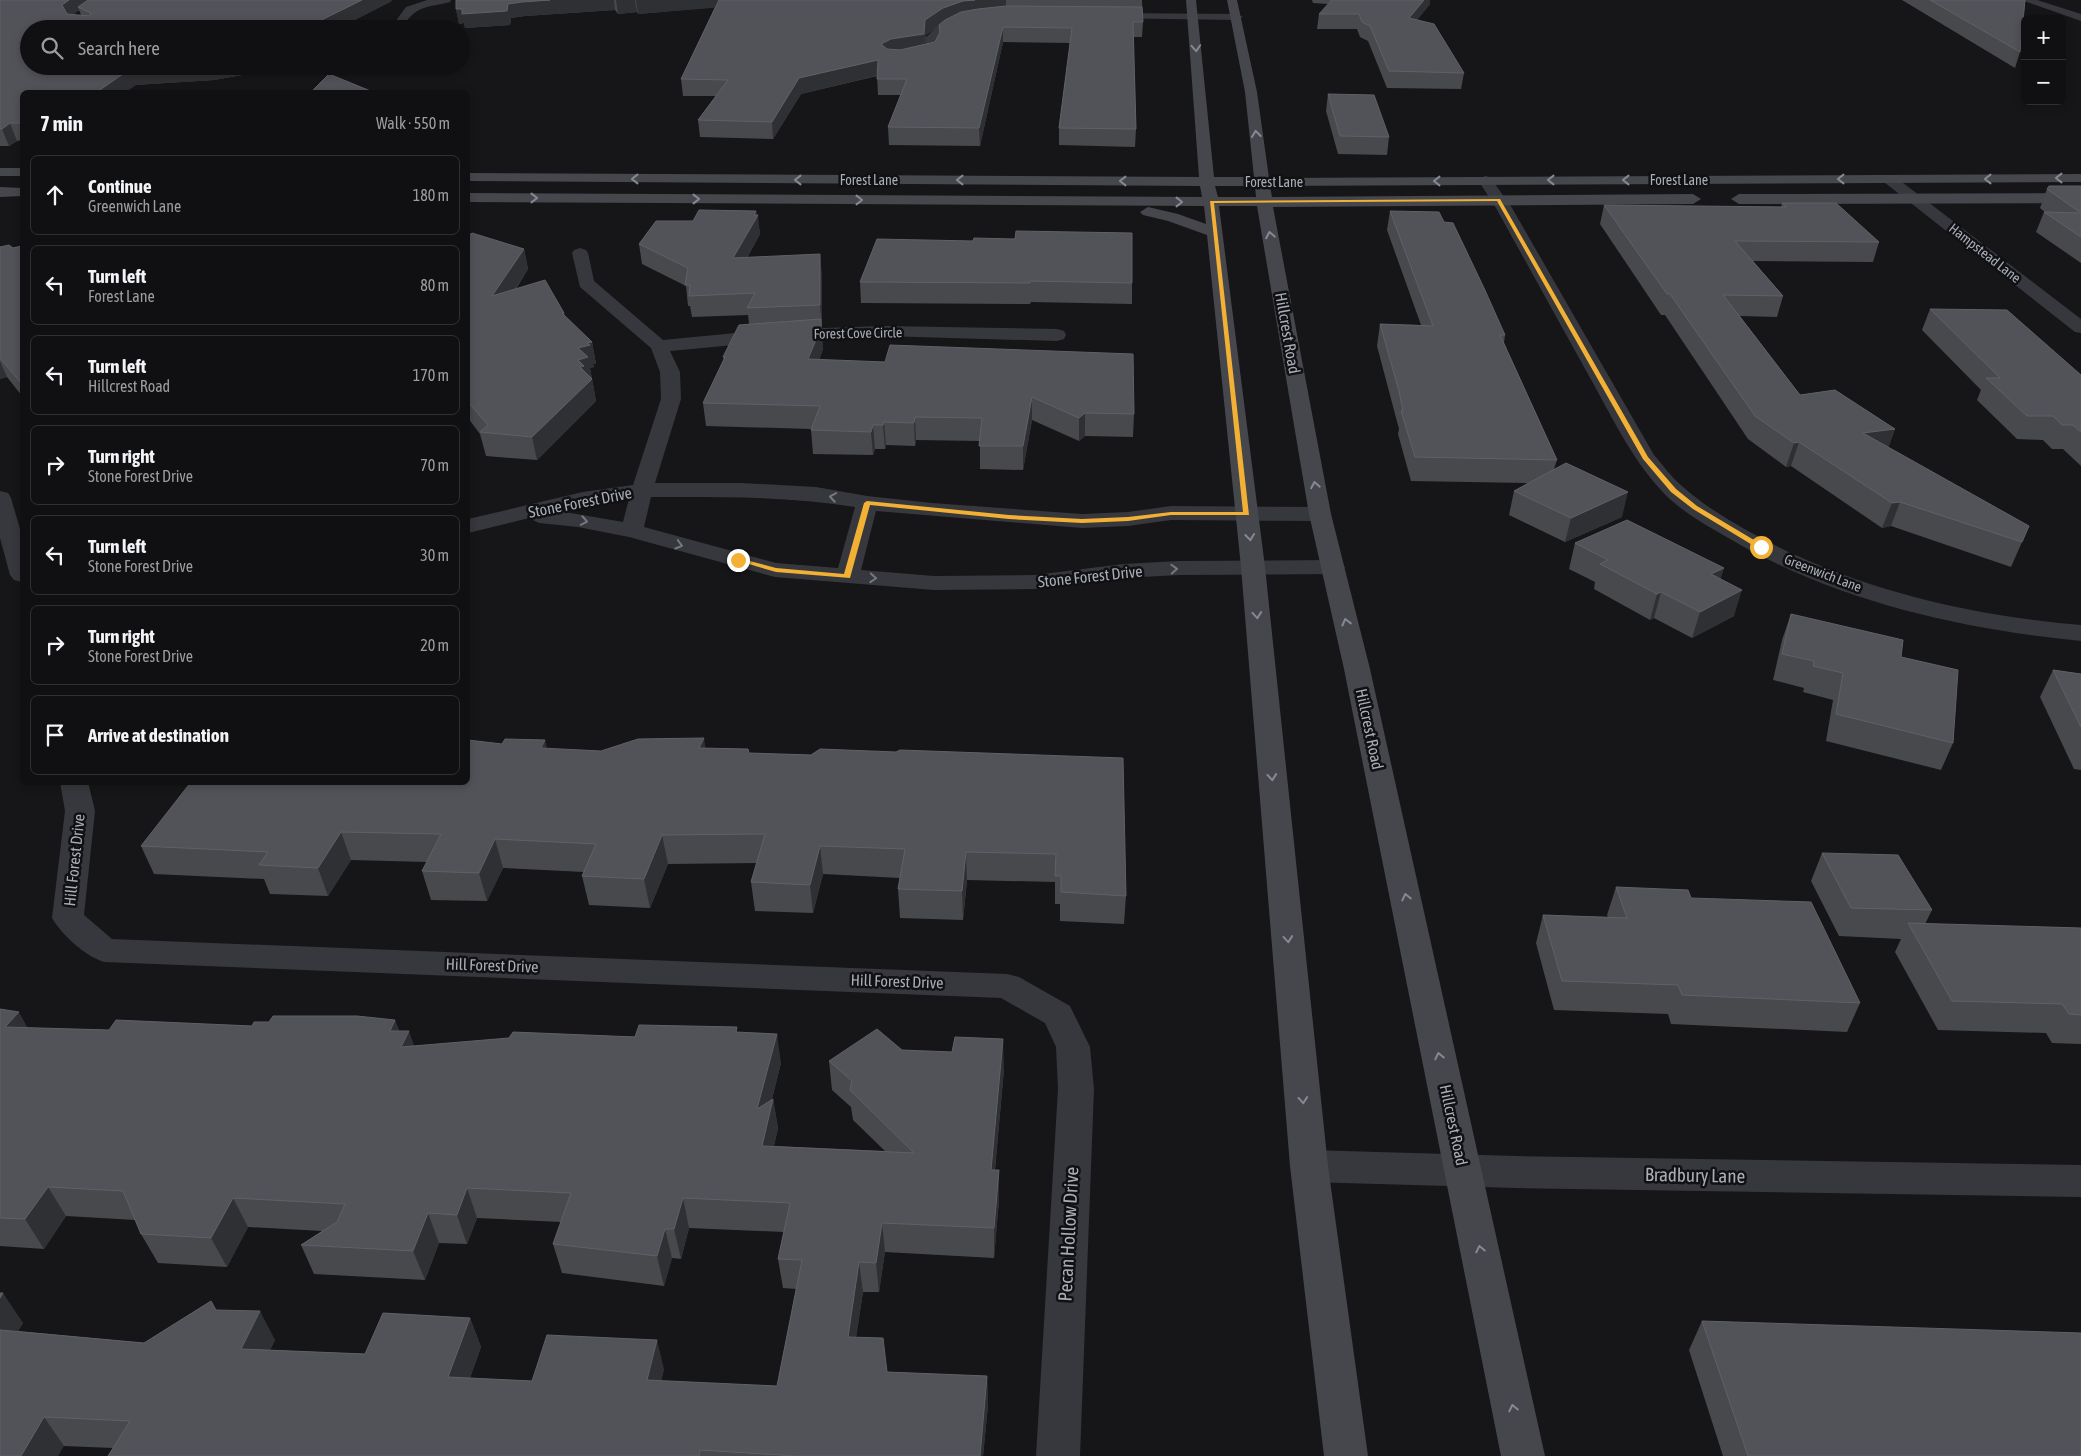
<!DOCTYPE html>
<html lang="en">
<head>
<meta charset="utf-8">
<style>
	body { margin:0; font-family:"Asap Condensed",sans-serif; background:#19191b; color:#f1f3f6 }
	.controls { position:absolute; right:15px; top:15px; display:grid; overflow:hidden; border-radius:8px; box-shadow:0 2px 8px #0003 }
	.controls button { width:45px; height:45px; display:grid; place-items:center; padding:0; border:0; border-bottom:1px solid #303032; background:#101012; color:#f1f3f6; font:25px sans-serif }
	.stop { position:absolute; width:15px; height:15px; margin:-11px; border:4px solid #f2b134; border-radius:50%; background:#fff }
	.stop.end { background:#f2b134; border-color:#fff; box-shadow:0 1px 5px #0008 }
	.list { margin:0; padding:0; list-style:none }
	h2 { display:flex; justify-content:space-between; align-items:center; height:65px; margin:0; padding:0 20px; font-size:21px }
	h2 small { font-size:16px; font-weight:400; color:#9c9d9f }
	.list li { display:grid; grid-template-columns:32px 1fr auto; gap:15px; align-items:center; box-sizing:border-box; height:80px; margin:0 10px 10px; padding:0 10px; border:1px solid #303032; border-radius:8px }
	.list b { display:block; font-size:19px; white-space:nowrap }
	.list p { margin:0; font-size:16px; white-space:nowrap; color:#9c9d9f }
	.list em { font-size:16px; font-style:normal; color:#9c9d9f }
	.icon { flex:none; width:28px; height:28px; fill:none; stroke:currentColor; stroke-width:2; stroke-linecap:round; stroke-linejoin:round }
	.map { position:relative; flex:none; width:2081px; height:1456px; overflow:hidden }
	.search { position:absolute; background:#101012; box-shadow:0 2px 8px #0003; left:20px; top:20px; width:450px; height:55px; display:flex; align-items:center; gap:12px; box-sizing:border-box; padding:0 18px; border-radius:28px; color:#9c9d9f; font-size:19px }
	.panel { position:absolute; background:#101012; box-shadow:0 2px 8px #0003; left:20px; top:90px; width:450px; height:695px; border-radius:8px }
	.map>svg:first-child { display:block }
	.lines { fill:none; stroke-linecap:round; stroke-linejoin:round }
	.street { fill:#37383d; fill-rule:evenodd }
	.secondary { fill:#45474d; fill-rule:evenodd }
	.wall { fill:#47494d; fill-rule:evenodd }
	.shaded-wall { fill:#2f3033 }
	.building { fill:#525359; stroke:#5f6168 }
	.oneway { stroke:#858993 }
	.oneway2 { stroke:#757881 }
	.route { fill:#f2b134 }
	.labels { text-anchor:middle; dominant-baseline:central; stroke-width:5; stroke-linejoin:round; paint-order:stroke }
	.far-street-label { font-size:14px; fill:#a8adb8; stroke:#111113 }
	.street-label { font-size:16px; fill:#a8adb8; stroke:#111113 }
	.near-street-label { font-size:19px; fill:#a8adb8; stroke:#111113 }
</style>
</head>
<body>
<div class="map">
<svg width="2081" height="1456" viewBox="0 0 2081 1456">
	<rect width="100%" height="100%" fill="#161618"/>
	<g class="lines">
		<g class="street">
			<path d="M427,0h24l-1,2c-24,6 -35,3 -48,27h-12l16,-22z"/>
			<polygon points="2021,0 2037,0 2081,14 2081,21"/>
			<polygon points="1106,13 1237,14 1243,17 1237,20 1102,18 1101,16"/>
			<polygon points="973,16 977,17 977,21 947,29 937,39 939,46 935,56 906,63 900,59 902,56 926,51 925,38 939,25"/>
			<polygon points="1889,175 1894,176 2081,319 2081,333 2075,332 1884,182 1882,179"/>
			<path d="M1485,176l5,1 22,31 142,247c9,10 17,22 28,31 20,18 43,32 66,45 102,57 217,84 333,94v16c-122,-12 -245,-40 -351,-102 -24,-14 -52,-29 -70,-50 -30,-33 -49,-74 -71,-113 -31,-56 -62,-112 -93,-168l-18,-28z"/>
			<path d="M580,248l6,2 2,3 6,28 69,59 103,-10 117,-4 174,3 7,2 2,4 -2,4 -7,2 -174,-5 -117,6 -96,9 10,21 1,27 -26,84h86l75,4 51,9 65,7 150,11 46,-2 43,-6 149,1 8,2 3,5 -3,5 -8,2 -149,-1 -43,6 -46,2 -206,-17 -15,59 73,6 101,-1 88,-11 56,-3 154,-1 8,2 4,5 -4,5 -8,2 -154,1 -56,3 -88,11 -101,1 -159,-13 -146,-40 -51,-10 -39,-4 -10,-5 -61,15v-14l115,-27 50,-7 28,-86 -1,-27 -9,-24 -71,-61 -8,-34 2,-3zM651,497c69,0 136,-1 204,10l-17,61 -62,-5 -132,-36zM629,499l-6,23 -64,-11z"/>
			<polygon points="0,491 8,493 11,498 22,536 22,582 14,580 10,575 0,538"/>
			<path d="M60,782h28l7,29 -11,104 28,24 895,35 12,3 51,29 20,41 4,42 -14,367h-44l22,-367 -2,-42 -11,-24 -44,-25 -897,-36c-19,-6 -42,-27 -52,-44l13,-107z"/>
			<polygon points="1309,1150 1516,1156 2081,1165 2081,1197 1516,1188 1309,1182 1296,1177 1290,1166 1296,1155"/>
		</g>
		<g class="secondary">
			<path d="M1186,0h10l18,177h40l-9,-85 -18,-92h10l20,92 12,86 812,-4v8l-811,4 2,11 421,-3 8,5 -8,5 -420,3 58,307 39,155 175,787h-44l-157,-787 -35,-155 -52,-308h-38l46,361 63,599 40,290h-44l-34,-290 -49,-599 -34,-332 -39,-14 -25,-6 -3,-3 8,-5 30,7 28,10 -2,-18 -736,-4v-9l734,4 -2,-11 -732,-5v-8l731,4zM1215,186h40l1,11h-38z"/>
			<rect x="0" y="168" width="22" height="8"/>
			<polygon points="0,187 22,188 22,196 0,197"/>
			<polygon points="2081,193 2081,203 1739,204 1731,199 1739,194"/>
		</g>
	</g>
	<g class="wall">
		<path d="M0,0h392l-2,2 -53,27h-308l219,45 -34,6 -192,12v48l-5,1 -8,5h-9zM79,10l2,5h-8z"/>
		<path d="M456,0h686l1,22 -1,15h-9l3,92 -1,18 -76,-2v-17l11,-85 -67,-1 -23,104 -91,-1 -1,-18 13,-32h-23l-1,-19 -76,18 -28,45 -73,-2 -2,-17 18,-24h-33l-2,-17 34,-72 -77,7 -1,-2 -19,2 -3,-4 -90,6 -14,2 -1,7 -45,3 -1,-5 -5,1 -3,-15zM939,26v8l-4,8 -10,3 1,-10z"/>
		<polygon points="1312,0 1430,0 1430,4 1417,20 1464,73 1461,89 1387,88 1368,41 1360,37 1357,29 1317,29 1319,14 1328,4 1313,3"/>
		<polygon points="1902,0 2025,0 2020,52 2015,68"/>
		<polygon points="1328,94 1389,137 1387,155 1338,154 1326,111"/>
		<polygon points="2081,186 2081,263 2036,232 2044,212 2046,213 2040,208 2047,189"/>
		<polygon points="1782,203 1879,242 1873,262 1753,261 1783,296 1777,317 1740,316 1800,395 1895,429 1888,448 2029,526 2011,567 1891,526 1882,528 1791,466 1786,467 1748,439 1665,315 1661,315 1600,224 1604,205 1781,207"/>
		<polygon points="756,211 760,234 747,258 822,275 822,326 821,326 823,349 819,360 1134,414 1133,437 1085,436 1079,441 1032,420 1023,470 980,469 980,441 916,440 915,446 886,445 885,449 875,449 873,455 813,454 811,430 811,429 706,426 703,403 724,360 723,357 749,324 748,315 692,317 690,306 688,306 686,286 642,264 639,244 693,221"/>
		<polygon points="1390,211 1444,222 1505,335 1504,343 1557,460 1554,469 1622,517 1565,542 1509,515 1514,491 1528,483 1411,481 1398,434 1399,429 1395,414 1377,346 1380,324 1421,325 1387,230"/>
		<polygon points="468,236 524,249 528,269 516,289 564,313 565,316 592,342 596,364 593,364 594,367 590,368 596,401 537,460 486,456 480,434 468,418"/>
		<polygon points="877,239 1132,283 1132,304 1031,302 1030,304 861,303 860,282"/>
		<polygon points="22,246 22,396 7,377 0,379 0,247 13,248"/>
		<polygon points="1930,309 2081,375 2081,466 2063,449 2052,449 2043,440 2017,439 1977,400 1981,390 1922,330"/>
		<polygon points="1575,543 1724,568 1720,579 1734,616 1692,638 1654,618 1650,620 1594,589 1595,582 1569,569"/>
		<polygon points="1791,614 1901,657 1953,743 1941,770 1826,741 1833,700 1803,692 1804,688 1773,680 1782,640"/>
		<polygon points="2053,670 2081,674 2081,770 2074,769 2040,697"/>
		<polygon points="705,748 749,753 811,755 896,752 1126,896 1124,924 1060,921 1060,904 1055,904 1055,882 967,880 963,920 900,918 898,889 900,878 823,874 813,913 755,911 751,882 757,863 668,864 650,908 589,905 582,876 584,872 503,868 487,901 431,900 422,871 427,862 351,860 328,896 270,894 264,879 154,874 141,846 547,749 601,751"/>
		<polygon points="1822,853 1932,910 1925,924 2081,928 2081,1044 2052,1043 2046,1033 1938,1030 1895,952 1901,939 1839,936 1811,881"/>
		<polygon points="1616,887 1691,898 1860,1003 1847,1032 1671,1024 1668,1014 1554,1010 1536,943 1543,915 1608,917 1607,915"/>
		<polygon points="0,1009 28,1028 109,1030 252,1026 269,1022 395,1020 399,1031 414,1046 738,1032 781,1063 772,1099 773,1099 778,1128 774,1146 885,1151 853,1120 851,1107 832,1090 829,1061 902,1050 1004,1069 995,1170 999,1170 999,1200 994,1258 885,1252 879,1292 863,1292 856,1337 887,1372 987,1376 988,1405 983,1456 108,1456 113,1448 64,1446 0,1456 0,1293 23,1323 18,1331 144,1343 216,1310 275,1340 270,1350 365,1354 470,1318 481,1347 470,1378 532,1381 664,1369 661,1381 777,1386 796,1289 783,1288 778,1259 784,1232 689,1228 681,1259 672,1258 664,1286 562,1273 553,1244 561,1222 477,1218 467,1244 439,1243 425,1280 314,1274 301,1245 322,1231 248,1227 227,1267 158,1263 141,1234 135,1220 66,1216 44,1249 0,1246"/>
		<polygon points="1702,1321 2081,1456 1723,1456 1689,1350"/>
	</g>
	<g class="shaded-wall">
		<polygon points="69,0 101,0 81,8 78,7 79,10 67,20 62,5"/>
		<polygon points="362,0 392,0 390,2 337,29 303,29"/>
		<polygon points="550,0 614,0 615,10 525,16 511,18 510,25 465,28 464,23 459,24 456,9 508,4 522,2"/>
		<polygon points="616,0 635,0 637,12 618,14"/>
		<polygon points="636,0 723,0 724,7 638,14"/>
		<polygon points="975,0 1006,0 1006,11 944,22 926,35 924,50 892,54 881,44 943,8 963,1"/>
		<polygon points="1424,0 1430,0 1430,4 1407,33 1409,18"/>
		<polygon points="1003,27 1003,42 980,146 979,128"/>
		<polygon points="878,60 879,75 801,94 773,139 772,122 799,78"/>
		<polygon points="178,66 263,66 248,74 214,80 136,85 126,92 97,92 130,69"/>
		<polygon points="10,123 17,141 9,146 2,129"/>
		<polygon points="756,211 757,216 758,215 760,234 735,279 733,258"/>
		<polygon points="524,249 528,269 497,317 492,296"/>
		<polygon points="820,254 822,275 822,326 820,305"/>
		<polygon points="821,319 823,349 811,382 808,359"/>
		<polygon points="592,342 596,364 593,364 594,367 590,368 596,401 537,460 532,437 578,360 578,348 587,343"/>
		<polygon points="0,361 7,377 0,379"/>
		<polygon points="1032,397 1032,420 1023,470 1023,446"/>
		<polygon points="1085,413 1085,436 1079,441 1079,418"/>
		<polygon points="915,417 916,440 915,446 914,423"/>
		<polygon points="884,422 886,445 885,449 883,425"/>
		<polygon points="873,425 875,449 873,455 871,432"/>
		<polygon points="1895,429 1887,452 1863,433"/>
		<polygon points="1799,442 1791,466 1786,467 1794,443"/>
		<polygon points="1628,492 1622,517 1565,542 1571,518"/>
		<polygon points="1900,502 1891,526 1882,528 1892,503"/>
		<polygon points="1724,568 1716,593 1711,574"/>
		<polygon points="1742,590 1734,616 1692,638 1700,612"/>
		<polygon points="1661,592 1654,618 1650,620 1657,594"/>
		<polygon points="704,738 708,765 699,748"/>
		<polygon points="545,740 552,768 541,748"/>
		<polygon points="341,832 351,860 328,896 318,868"/>
		<polygon points="662,835 668,864 650,908 644,879"/>
		<polygon points="495,839 503,868 487,901 479,873"/>
		<polygon points="820,846 823,874 813,913 810,885"/>
		<polygon points="966,852 967,880 963,920 962,891"/>
		<polygon points="19,1012 35,1041 5,1027"/>
		<polygon points="395,1020 403,1043 409,1031 419,1060 411,1077 390,1031"/>
		<polygon points="777,1034 781,1063 762,1139 757,1109"/>
		<polygon points="1003,1039 1004,1069 992,1199 991,1170"/>
		<polygon points="773,1099 778,1128 767,1175 762,1146"/>
		<polygon points="999,1170 999,1200 994,1258 994,1228"/>
		<polygon points="48,1187 66,1216 44,1249 25,1219"/>
		<polygon points="467,1188 477,1218 467,1244 457,1215"/>
		<polygon points="233,1198 248,1227 227,1267 211,1238"/>
		<polygon points="683,1198 689,1228 681,1259 674,1229"/>
		<polygon points="428,1213 439,1243 425,1280 413,1251"/>
		<polygon points="882,1223 885,1252 879,1292 876,1263"/>
		<polygon points="665,1229 672,1258 664,1286 657,1256"/>
		<polygon points="859,1262 863,1292 852,1366 848,1337"/>
		<polygon points="3,1293 23,1323 2,1357 0,1354 0,1298"/>
		<polygon points="260,1311 275,1340 256,1378 241,1349"/>
		<polygon points="470,1318 481,1347 460,1406 448,1377"/>
		<polygon points="657,1340 664,1369 654,1409 647,1380"/>
		<polygon points="987,1376 988,1405 983,1456 980,1456"/>
		<polygon points="44,1417 64,1446 58,1456 21,1456"/>
	</g>
	<g class="building">
		<polygon points="0,0 69,0 62,5 67,14 90,16 91,13 78,7 88,0 362,0 303,29 29,29 29,66 178,66 130,69 97,92 22,92 22,123 10,123 2,129 0,129"/>
		<polygon points="456,0 550,0 522,2 508,4 507,11 462,14 462,9 456,9"/>
		<polygon points="719,0 975,0 963,1 943,8 925,20 924,34 891,39 881,44 887,49 900,50 935,42 940,32 939,25 945,20 961,12 978,9 1006,6 1142,7 1143,22 1133,22 1136,129 1059,128 1072,28 1003,27 979,128 888,127 907,79 877,79 878,60 799,78 772,122 698,120 728,80 681,79"/>
		<polygon points="1332,0 1424,0 1409,18 1434,24 1464,73 1389,71 1370,26 1362,22 1359,14 1319,14"/>
		<polygon points="1930,0 2025,0 2020,52"/>
		<polygon points="329,74 373,92 311,92"/>
		<polygon points="1328,94 1374,95 1389,137 1340,136"/>
		<polygon points="2049,186 2081,186 2081,237 2044,212 2081,213 2047,189"/>
		<polygon points="1782,203 1836,203 1879,242 1735,241 1783,296 1723,295 1800,395 1835,390 1895,429 1863,433 2029,526 2022,542 1900,502 1892,503 1799,442 1794,443 1755,416 1670,294 1667,294 1604,205 1786,207"/>
		<polygon points="699,210 756,211 754,215 758,215 733,258 820,254 820,305 747,308 755,293 689,296 690,285 685,285 688,268 639,244 656,221 693,221"/>
		<polygon points="1390,211 1439,212 1444,222 1453,223 1484,288 1505,335 1500,335 1557,460 1415,457 1401,411 1403,411 1399,391 1380,324 1433,326"/>
		<polygon points="1016,231 1132,233 1132,283 1030,281 1030,283 860,282 877,239 973,241 974,238 1015,239"/>
		<polygon points="472,233 524,249 492,296 545,280 564,313 562,313 592,342 587,343 590,345 578,348 588,357 578,360 584,366 580,367 592,379 532,437 480,432 488,425 468,402 468,236"/>
		<polygon points="9,245 13,248 22,246 22,384 0,358 0,247"/>
		<polygon points="1930,309 2007,310 2081,375 2081,432 2073,425 2062,425 2053,416 2027,416 1986,378 2000,378"/>
		<polygon points="821,319 821,328 808,359 885,362 890,345 1133,354 1134,414 1085,413 1079,418 1032,397 1023,446 979,446 982,418 915,417 914,423 884,422 883,425 873,425 871,432 811,430 820,406 703,403 725,357 723,357 739,325"/>
		<polygon points="1566,463 1628,492 1571,518 1514,491"/>
		<polygon points="1627,520 1724,568 1711,574 1742,590 1700,612 1661,592 1657,594 1600,564 1608,560 1575,543"/>
		<polygon points="1791,614 1903,640 1901,657 1958,670 1953,743 1836,714 1843,673 1813,666 1814,661 1782,654"/>
		<polygon points="2053,670 2081,674 2081,727"/>
		<polygon points="704,738 699,748 748,749 749,753 811,755 820,749 896,752 900,750 1123,758 1126,896 1061,892 1061,876 1055,876 1056,854 966,852 962,891 898,889 905,849 820,846 810,885 751,882 765,834 662,835 644,879 582,876 596,844 495,839 479,873 422,871 441,834 341,832 318,868 259,865 268,852 141,846 191,782 468,782 468,740 502,744 505,739 545,740 541,748 601,751 638,739"/>
		<polygon points="1822,853 1898,855 1932,910 1851,908"/>
		<polygon points="1616,887 1688,890 1691,898 1811,902 1860,1003 1682,995 1678,985 1562,981 1543,915 1627,918"/>
		<polygon points="1908,923 2081,928 2081,1015 2069,1014 2062,1004 1952,1001"/>
		<polygon points="0,1009 19,1012 5,1027 109,1030 116,1020 252,1026 254,1022 269,1022 273,1016 357,1016 395,1020 390,1031 409,1031 401,1047 509,1038 513,1032 635,1037 639,1025 737,1027 736,1032 777,1034 757,1109 773,1099 762,1146 914,1153 850,1090 852,1081 829,1061 877,1029 902,1050 952,1052 955,1037 1003,1039 991,1170 999,1170 994,1228 882,1223 876,1263 859,1262 848,1337 883,1338 887,1372 987,1376 980,1456 796,1456 700,1450 699,1456 108,1456 130,1421 44,1417 21,1456 0,1456 0,1330 144,1343 211,1301 216,1310 260,1311 241,1349 365,1354 383,1313 470,1318 448,1377 532,1381 547,1335 657,1340 647,1380 777,1386 802,1260 778,1259 790,1203 683,1198 674,1229 665,1229 657,1256 553,1244 571,1193 467,1188 457,1215 428,1213 413,1251 301,1245 337,1222 345,1204 233,1198 211,1238 141,1234 123,1191 48,1187 25,1219 0,1218"/>
		<polygon points="0,1293 3,1293 0,1298"/>
		<polygon points="1702,1321 2081,1333 2081,1456 1748,1456"/>
	</g>
	<defs><path id="oneway-chevron" d="M-2-3.5L2.5 0L-2 3.5" fill="none" stroke-width="1.6" stroke-linecap="round" stroke-linejoin="round" transform="scale(1.25)"/></defs>
	<g class="oneway">
		<use href="#oneway-chevron" transform="translate(1196 48) rotate(86)"/>
		<use href="#oneway-chevron" transform="translate(1256 134) rotate(-96)"/>
		<use href="#oneway-chevron" transform="translate(2059 178) rotate(180)"/>
		<use href="#oneway-chevron" transform="translate(635 179) rotate(-180)"/>
		<use href="#oneway-chevron" transform="translate(1841 179) rotate(180)"/>
		<use href="#oneway-chevron" transform="translate(1988 179) rotate(180)"/>
		<use href="#oneway-chevron" transform="translate(798 180) rotate(-180)"/>
		<use href="#oneway-chevron" transform="translate(960 180) rotate(-180)"/>
		<use href="#oneway-chevron" transform="translate(1551 180) rotate(180)"/>
		<use href="#oneway-chevron" transform="translate(1626 180) rotate(180)"/>
		<use href="#oneway-chevron" transform="translate(1123 181) rotate(-180)"/>
		<use href="#oneway-chevron" transform="translate(1437 181) rotate(180)"/>
		<use href="#oneway-chevron" transform="translate(534 198)"/>
		<use href="#oneway-chevron" transform="translate(696 199)"/>
		<use href="#oneway-chevron" transform="translate(859 200)"/>
		<use href="#oneway-chevron" transform="translate(1179 202)"/>
		<use href="#oneway-chevron" transform="translate(1270 235) rotate(-101)"/>
		<use href="#oneway-chevron" transform="translate(1315 485) rotate(-100)"/>
		<use href="#oneway-chevron" transform="translate(1250 537) rotate(84)"/>
		<use href="#oneway-chevron" transform="translate(1257 615) rotate(85)"/>
		<use href="#oneway-chevron" transform="translate(1346 622) rotate(-104)"/>
		<use href="#oneway-chevron" transform="translate(1272 777) rotate(85)"/>
		<use href="#oneway-chevron" transform="translate(1406 897) rotate(-102)"/>
		<use href="#oneway-chevron" transform="translate(1288 939) rotate(85)"/>
		<use href="#oneway-chevron" transform="translate(1439 1056) rotate(-102)"/>
		<use href="#oneway-chevron" transform="translate(1303 1100) rotate(85)"/>
		<use href="#oneway-chevron" transform="translate(1480 1249) rotate(-102)"/>
		<use href="#oneway-chevron" transform="translate(1513 1408) rotate(-102)"/>
	</g>
	<g class="oneway2">
		<use href="#oneway-chevron" transform="translate(833 497) rotate(-170)"/>
		<use href="#oneway-chevron" transform="translate(584 521) rotate(11)"/>
		<use href="#oneway-chevron" transform="translate(679 545) rotate(16)"/>
		<use href="#oneway-chevron" transform="translate(1174 569) rotate(-3)"/>
		<use href="#oneway-chevron" transform="translate(873 578) rotate(4)"/>
	</g>
	<polygon class="route" points="1500,199 1648,457 1676,489 1697,506 1764,546 1764,549 1759,549 1693,509 1671,492 1643,459 1497,201 1214,203 1249,515 1171,515 1128,521 1082,523 1009,519 870,505 850,578 776,572 735,560 738,558 776,568 844,574 864,503 867,501 1009,515 1082,519 1128,517 1171,512 1243,512 1210,201"/>
	<g class="labels">
		<g class="far-street-label">
			<text x="869" y="180">Forest Lane</text>
			<text x="1679" y="180">Forest Lane</text>
			<text x="1274" y="182">Forest Lane</text>
			<text transform="translate(1985 253) rotate(38)">Hampstead Lane</text>
			<text transform="translate(858 333) rotate(-1)">Forest Cove Circle</text>
			<text transform="translate(1823 573) rotate(21)">Greenwich Lane</text>
		</g>
		<g class="street-label">
			<text transform="translate(1288 333) rotate(80)">Hillcrest Road</text>
			<text transform="translate(580 502) rotate(-11)">Stone Forest Drive</text>
			<text transform="translate(1090 576) rotate(-6)">Stone Forest Drive</text>
			<text transform="translate(1370 729) rotate(78)">Hillcrest Road</text>
			<text transform="translate(74 860) rotate(-84)">Hill Forest Drive</text>
			<text transform="translate(492 965) rotate(2)">Hill Forest Drive</text>
			<text transform="translate(897 981) rotate(2)">Hill Forest Drive</text>
			<text transform="translate(1454 1125) rotate(78)">Hillcrest Road</text>
		</g>
		<g class="near-street-label">
			<text transform="translate(1695 1175) rotate(1)">Bradbury Lane</text>
			<text transform="translate(1068 1234) rotate(-87)">Pecan Hollow Drive</text>
		</g>
	</g>
</svg>
<div class="controls">
<button>+</button>
<button>−</button>
</div>
<div class="stop" style="left:1761px;top:547px"></div>
<div class="stop end" style="left:738px;top:560px"></div>
<div class="search"><svg class="icon" aria-label="search" viewBox="0 0 24 24"><circle cx="10" cy="10" r="6"/><path d="M15 15l6 6"/></svg>Search here</div>
<section class="panel">
<h2>7 min<small>Walk · 550 m</small></h2>
<ul class="list">
<li><svg class="icon" aria-label="ahead" viewBox="0 0 24 24"><path d="M12 20V5M6 11l6-6 6 6"/></svg><div><b>Continue</b><p>Greenwich Lane</p></div><em>180 m</em></li>
<li><svg class="icon" aria-label="left" viewBox="0 0 24 24"><path d="M17 20v-9H6M10 6l-5 5 5 5"/></svg><div><b>Turn left</b><p>Forest Lane</p></div><em>80 m</em></li>
<li><svg class="icon" aria-label="left" viewBox="0 0 24 24"><path d="M17 20v-9H6M10 6l-5 5 5 5"/></svg><div><b>Turn left</b><p>Hillcrest Road</p></div><em>170 m</em></li>
<li><svg class="icon" aria-label="right" viewBox="0 0 24 24"><path d="M7 20v-9h11M14 6l5 5-5 5"/></svg><div><b>Turn right</b><p>Stone Forest Drive</p></div><em>70 m</em></li>
<li><svg class="icon" aria-label="left" viewBox="0 0 24 24"><path d="M17 20v-9H6M10 6l-5 5 5 5"/></svg><div><b>Turn left</b><p>Stone Forest Drive</p></div><em>30 m</em></li>
<li><svg class="icon" aria-label="right" viewBox="0 0 24 24"><path d="M7 20v-9h11M14 6l5 5-5 5"/></svg><div><b>Turn right</b><p>Stone Forest Drive</p></div><em>20 m</em></li>
<li><svg class="icon" aria-label="arrive" viewBox="0 0 24 24"><path d="M6 21V4h12l-3 4 3 4H6"/></svg><div><b>Arrive at destination</b></div></li>
</ul>
</section>
</div>
</body>
</html>
